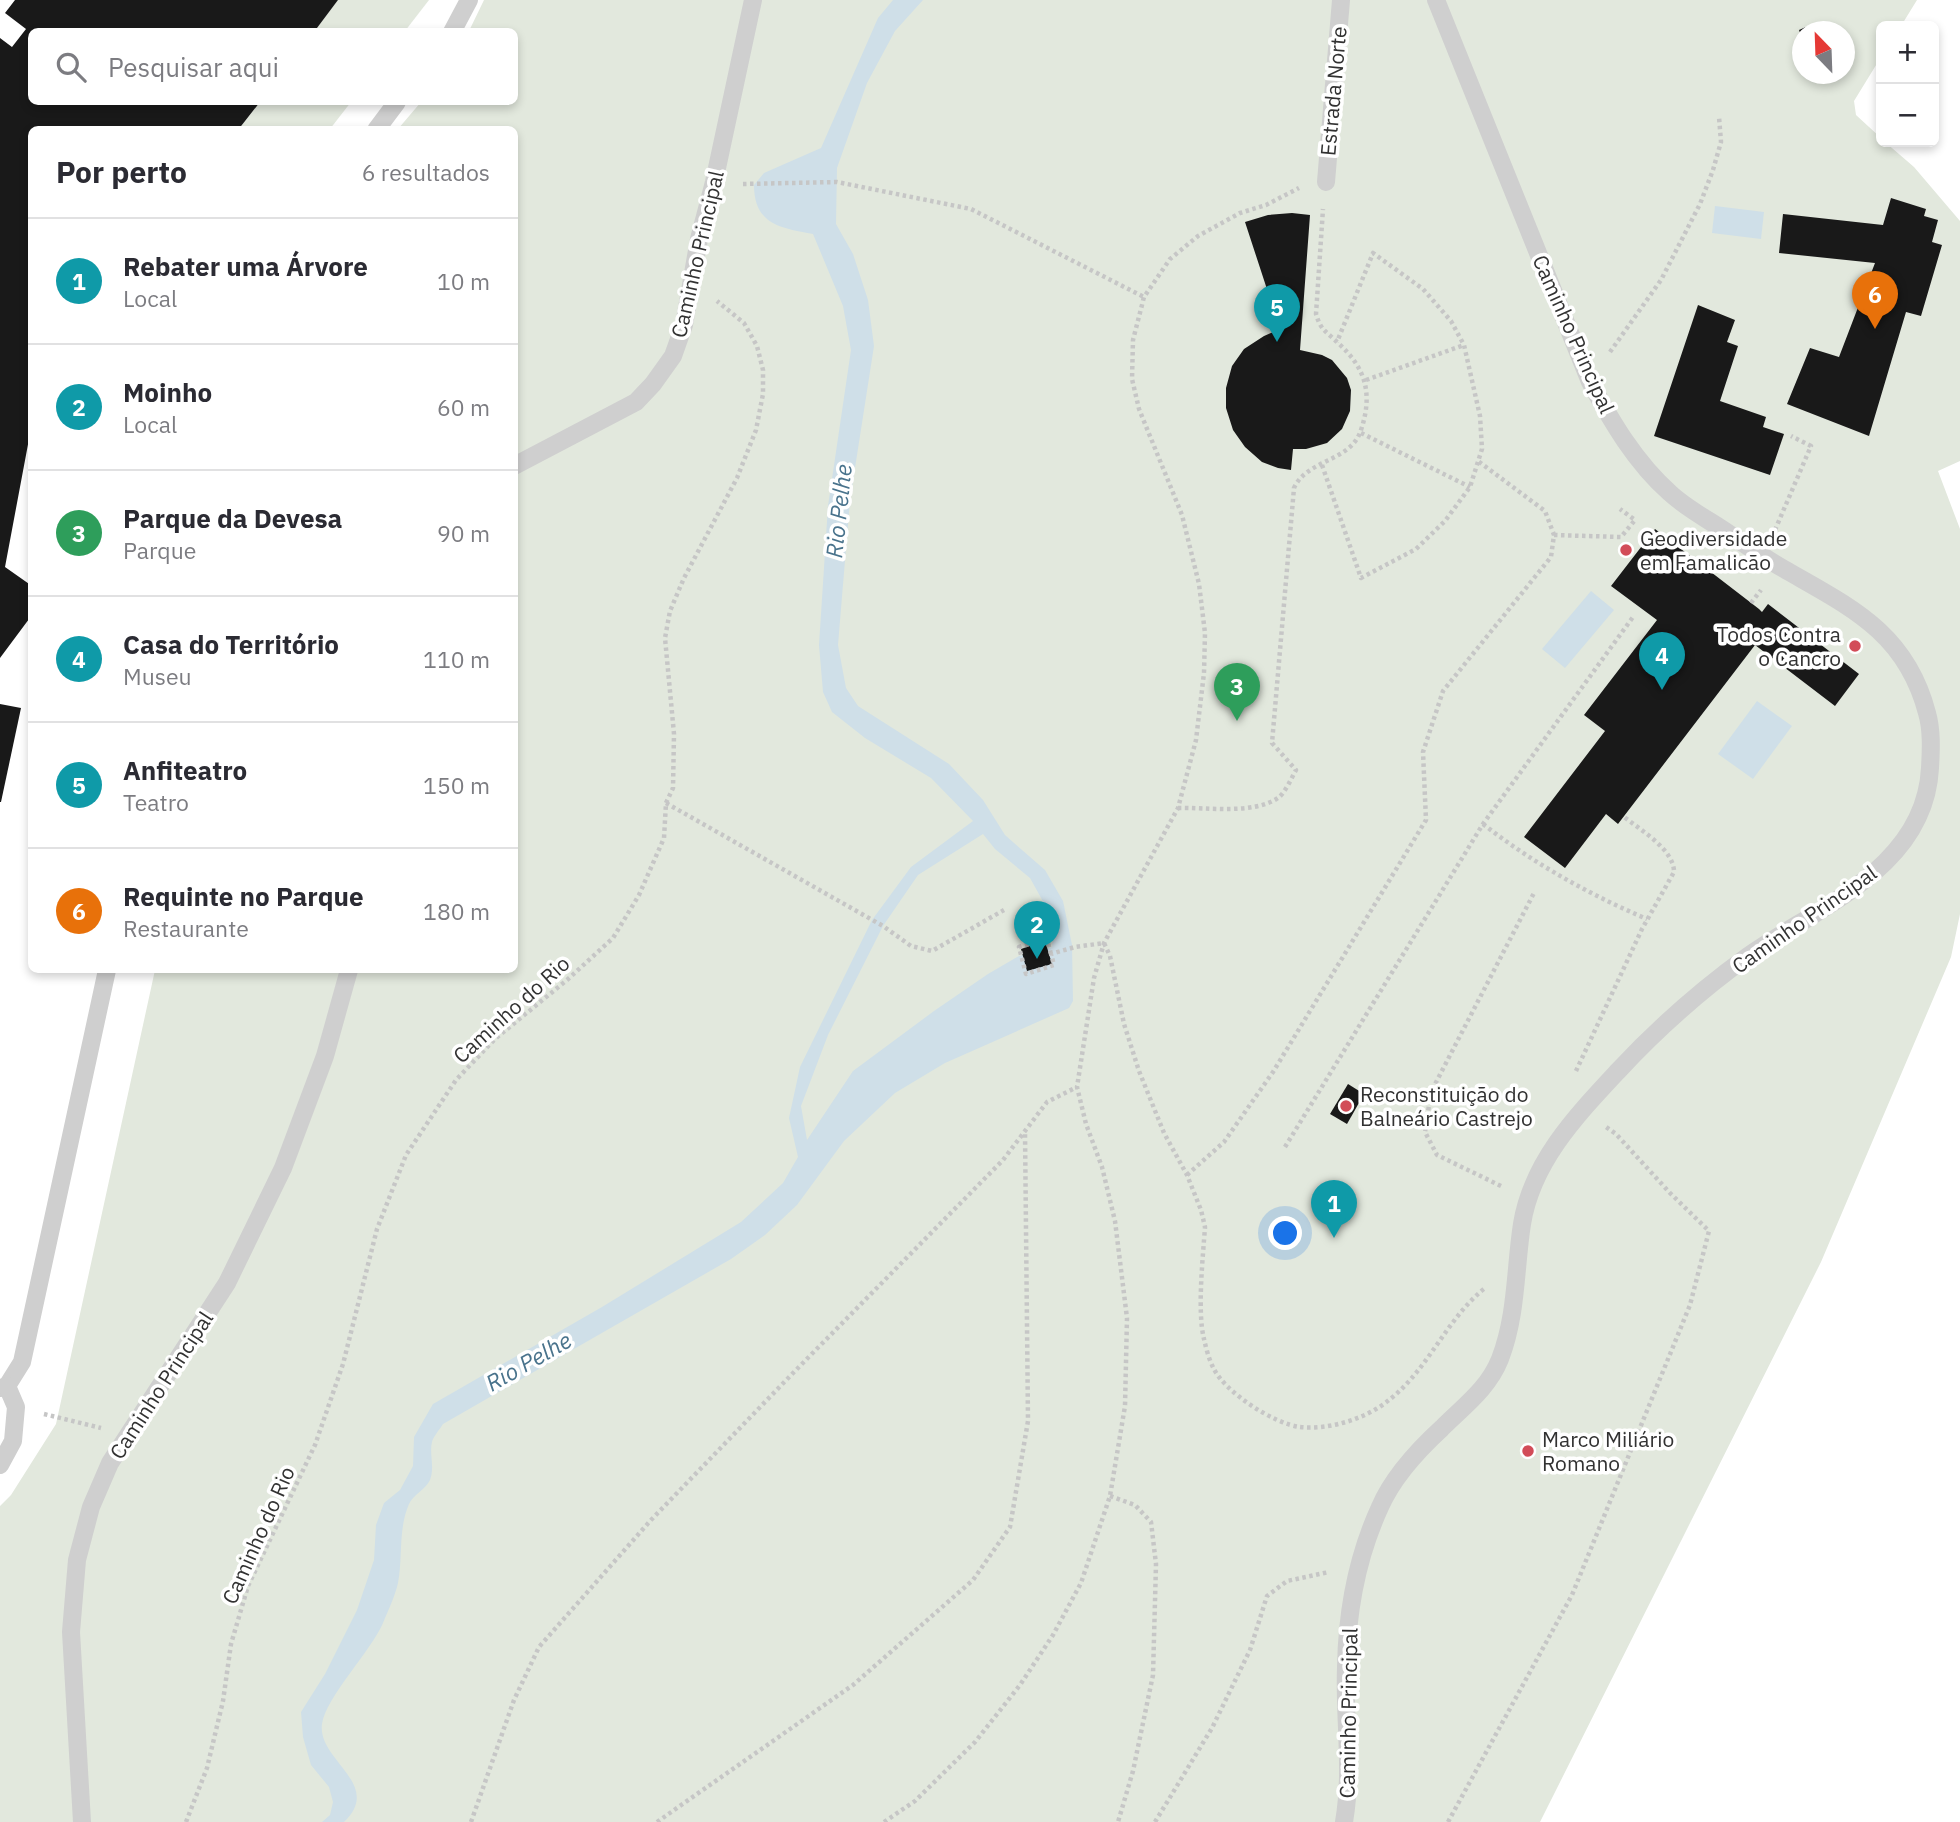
<!DOCTYPE html>
<html lang="pt">
<head>
<meta charset="utf-8">
<style>
	body { margin:0; font-family:"IBM Plex Sans",sans-serif; background:#f7f7f7; color:#2b2b33 }
	.controls { position:absolute; right:21px; top:21px; display:grid; overflow:hidden; border-radius:10px; box-shadow:0 4px 10px #0003 }
	.controls button { width:63px; height:63px; display:grid; place-items:center; padding:0; border:0; border-bottom:2px solid #e1e1e2; background:#fff; color:#2b2b33; font:35px sans-serif }
	.compass { position:absolute; left:1792px; top:21px; width:63px; height:63px; border-radius:50%; background:#fff; box-shadow:0 4px 10px #0003; rotate:337deg }
	.you { position:absolute; left:1286px; top:1234px; width:24px; height:24px; margin:-18px; border:5px solid #fff; border-radius:50%; background:#1a73e8; box-shadow:0 0 0 10px #1a73e833 }
	.badge { display:grid; place-items:center; width:46px; height:46px; border-radius:50%; background:#d24c58; color:#fff; font-size:23px; font-weight:700 }
	.pin { position:absolute; translate:-50% -58px; filter:drop-shadow(0 2px 4px #0008) }
	.pin::after { content:''; position:absolute; top:37px; width:24px; height:21px; background:inherit; clip-path:polygon(0 0,100% 0,50% 100%) }
	.list { margin:0; padding:0; list-style:none }
	h2 { display:flex; justify-content:space-between; align-items:center; height:91px; margin:0; padding:0 28px; font-size:30px }
	h2 small { font-size:23px; font-weight:400; color:#7c7c81 }
	.list li { display:grid; grid-template-columns:46px 1fr auto; gap:21px; align-items:center; box-sizing:border-box; height:126px; padding:0 28px; border-top:2px solid #e1e1e2 }
	.list b { display:block; font-size:26px; white-space:nowrap }
	.list p { margin:0; font-size:23px; white-space:nowrap; color:#7c7c81 }
	.list em { font-size:23px; font-style:normal; color:#7c7c81 }
	.icon { flex:none; width:38px; height:38px; fill:none; stroke:currentColor; stroke-width:2; stroke-linecap:round; stroke-linejoin:round }
	.map { position:relative; flex:none; width:1960px; height:1822px; overflow:hidden }
	.search { position:absolute; background:#fff; box-shadow:0 4px 10px #0003; left:28px; top:28px; width:490px; height:77px; display:flex; align-items:center; gap:18px; box-sizing:border-box; padding:0 24px; border-radius:10px; color:#7c7c81; font-size:26px }
	.panel { position:absolute; background:#fff; box-shadow:0 4px 10px #0003; left:28px; top:126px; width:490px; height:847px; border-radius:10px }
	.map>svg:first-child { display:block }
	.green { fill:#e2e8dd; fill-rule:evenodd }
	.water { fill:#cfdfe8; fill-rule:evenodd }
	.building { fill:#191919 }
	.lines { fill:none; stroke-linecap:round; stroke-linejoin:round }
	.path { stroke:#c6c6c6; stroke-width:4.5; stroke-dasharray:3.5 3.5; stroke-linecap:butt }
	.lane { stroke:#cfcfcf; stroke-width:18 }
	.poi-dot { fill:#d24c58; stroke:#fff; stroke-width:2.5 }
	.labels { text-anchor:middle; dominant-baseline:central; stroke-width:7; stroke-linejoin:round; paint-order:stroke }
	.street-label { font-size:21px; fill:#323232; stroke:#fff }
	.poi-label { font-size:21px; fill:#323232; stroke:#fff; text-anchor:start }
	.water-label { font-size:23px; font-style:italic; fill:#49738c; stroke:#fff }
</style>
</head>
<body>
<div class="map">
<svg width="1960" height="1822" viewBox="0 0 1960 1822">
	<rect width="100%" height="100%" fill="#fff"/>
	<g class="green">
		<polygon points="338,0 429,0 405,31 314,32"/>
		<path d="M484,0h1433l-16,26h-20v31l-27,44 2,14 25,23v4h4l29,25 46,54v240l-22,10 22,58v385l-9,43 -130,305 -281,560h-1540v-316l11,-11 45,-71 99,-454h359v-840l-116,-1 23,-27h93v-70l-45,-1zM1802,32h42v42h-42z"/>
		<polygon points="260,102 351,102 330,129 238,130"/>
	</g>
	<g class="water">
		<path d="M893,0h30l-28,31 -28,52 -30,85 -1,56 17,30 15,46 6,46 -24,154 -12,145 8,43 12,18 91,58 34,36 22,35 40,35 18,31 9,44 1,56 -4,7 -9,4 -115,51 -50,30 -51,48 -47,64 -32,30 -34,24 -288,165c-3,5 -10,13 -11,18 -3,12 3,25 -2,38 -4,9 -17,15 -21,24 -11,25 -6,53 -11,79 -3,13 -10,28 -15,40 -12,28 -57,74 -61,101 -5,36 62,60 22,98h-22l8,-7 3,-13 -4,-15 -18,-22 -8,-28 -2,-25 24,-38 32,-64 17,-50 2,-35 8,-22 16,-13 13,-24 1,-29 19,-33 169,-97 139,-85 42,-39 15,-26 -9,-39 11,-51 72,-147 39,-53 62,-46 -42,-43 -66,-40 -33,-26 -9,-20 -4,-47 9,-139 23,-156 -8,-44 -30,-72c-33,-6 -59,-10 -59,-49l10,-12 57,-25 57,-130zM983,834l12,15 35,29 15,27 8,32 -1,10 -33,9 -31,18 -54,37 -81,60 -46,69 -6,-34 27,-71 55,-109 35,-51z"/>
		<polygon points="1715,206 1764,212 1761,239 1712,233"/>
		<polygon points="1591,591 1614,610 1565,668 1542,649"/>
		<polygon points="1757,701 1792,726 1753,779 1718,754"/>
	</g>
	<g class="building">
		<polygon points="15,0 338,0 314,32 32,32 32,102 260,102 238,130 32,130 32,423 5,567 32,586 32,615 0,658 0,38 12,47 26,29 5,13"/>
		<polygon points="1815,23 1818,32 1802,32 1802,38 1799,30"/>
		<polygon points="1891,198 1926,209 1924,216 1938,220 1932,242 1942,245 1921,316 1906,312 1869,436 1787,404 1810,348 1839,357 1875,263 1779,253 1783,214 1883,225"/>
		<polygon points="1292,213 1310,215 1300,350 1322,355 1332,360 1347,378 1351,390 1350,411 1342,429 1327,443 1306,449 1293,449 1291,470 1278,468 1262,462 1245,447 1233,430 1226,408 1226,388 1232,366 1244,349 1264,336 1280,329 1245,222 1268,215"/>
		<polygon points="1698,305 1735,320 1727,342 1738,346 1720,401 1766,417 1763,427 1784,434 1770,475 1654,436"/>
		<polygon points="1655,529 1759,609 1762,612 1768,604 1859,674 1835,706 1755,645 1618,824 1606,814 1565,868 1524,837 1605,731 1584,715 1657,620 1611,586"/>
		<polygon points="0,704 21,708 1,802 0,802"/>
		<polygon points="1045,941 1052,964 1027,971 1021,949"/>
		<polygon points="1348,1084 1364,1094 1347,1124 1330,1114"/>
	</g>
	<g class="lines">
		<g class="path">
			<polyline points="743,184 837,182 971,209 1144,297"/>
			<polyline points="1610,352 1661,280 1700,204 1713,170 1721,142 1719,117"/>
			<polyline points="1366,380 1464,345"/>
			<polyline points="1361,433 1470,487"/>
			<polyline points="1322,465 1361,578 1416,549 1445,521 1470,487 1482,449 1480,416 1464,345 1451,321 1423,289 1373,253 1337,342"/>
			<polyline points="1775,530 1811,446 1791,436"/>
			<polyline points="1554,535 1621,537 1635,520 1620,509"/>
			<polyline points="1751,603 1761,590"/>
			<polyline points="666,803 883,926 911,946 932,951 1004,910"/>
			<path d="M1178,808c28,-1 74,7 100,-10 7,-5 13,-19 18,-28l-24,-27 22,-255c13,-29 57,-26 67,-58 12,-36 5,-62 -23,-87 -12,-12 -17,-12 -22,-29l7,-105"/>
			<path d="M1483,824c50,39 105,70 164,95"/>
			<path d="M1051,954l-4,-15 -28,8 7,27 28,-9 -3,-11 24,-7 29,-4 6,13 14,68 15,47 25,62 23,42 14,35 4,17c-2,29 -8,85 -1,112 2,9 5,21 10,30 11,23 60,55 86,58 29,3 66,-8 89,-27 40,-31 57,-81 96,-112"/>
			<path d="M1576,1071l66,-142 32,-57c0,-23 -34,-42 -51,-56"/>
			<polyline points="1285,1147 1483,824 1633,617"/>
			<polyline points="1187,1175 1224,1142 1273,1072 1426,820 1423,752 1443,691 1551,557 1554,535 1545,511 1478,461"/>
			<polyline points="1501,1186 1437,1155 1425,1132 1431,1092 1535,891"/>
			<polyline points="44,1414 101,1428"/>
			<polyline points="1110,1496 1135,1505 1151,1522 1156,1564 1153,1675 1133,1771 1118,1822"/>
			<polyline points="186,1822 207,1768 223,1701 231,1644 248,1586 315,1445 343,1364 377,1229 406,1155 456,1080 495,1039 567,980 613,938 639,895 664,838 666,803 673,788 674,734 665,638 670,611 684,578 737,478 756,430 763,394 763,370 757,346 744,323 717,301"/>
			<polyline points="471,1822 514,1700 539,1647 651,1520 794,1372 1003,1160 1047,1102 1077,1087"/>
			<polyline points="657,1822 853,1685 973,1580 1010,1527 1028,1421 1025,1132"/>
			<polyline points="884,1822 915,1801 975,1742 1020,1685 1053,1635 1081,1583 1110,1496 1125,1406 1127,1318 1115,1221 1102,1167 1086,1124 1077,1087 1094,978 1104,943 1178,808 1196,740 1204,673 1205,633 1199,584 1182,515 1139,409 1132,379 1133,340 1144,297 1170,259 1198,236 1240,213 1266,205 1299,188"/>
			<polyline points="1155,1822 1212,1728 1250,1650 1267,1596 1287,1581 1329,1572"/>
			<polyline points="1448,1822 1572,1595 1690,1305 1709,1231 1670,1193 1616,1134 1606,1127"/>
		</g>
		<g class="lane">
			<polyline points="452,32 469,0"/>
			<polyline points="376,130 397,102"/>
			<polyline points="1326,182 1341,0"/>
			<polyline points="514,466 636,402 653,384 673,356 684,325 699,239 714,182 753,0"/>
			<polyline points="0,1388 7,1386 22,1362 107,970"/>
			<polyline points="0,1465 13,1441 16,1407 7,1386"/>
			<polyline points="82,1822 71,1632 77,1560 91,1507 110,1463 227,1283 283,1168 325,1056 349,970"/>
			<path d="M1344,1822c9,-52 0,-103 2,-155 1,-55 11,-110 34,-160 13,-30 38,-57 62,-79 22,-22 46,-39 58,-69 17,-44 15,-90 22,-135 10,-62 54,-108 96,-153 39,-42 83,-81 130,-115 71,-50 177,-88 182,-188 1,-18 2,-38 -3,-55 -21,-81 -77,-106 -143,-144 -21,-12 -41,-26 -62,-40 -17,-11 -37,-22 -52,-36 -35,-31 -58,-71 -80,-111l-154,-382"/>
		</g>
	</g>
	<g class="poi-dot">
		<circle cx="1626" cy="550" r="7"/>
		<circle cx="1855" cy="646" r="7"/>
		<circle cx="1346" cy="1106" r="7"/>
		<circle cx="1528" cy="1451" r="7"/>
	</g>
	<g class="labels">
		<g class="street-label">
			<text transform="translate(1333 91) rotate(-85)">Estrada Norte</text>
			<text transform="translate(697 254) rotate(-77)">Caminho Principal</text>
			<text transform="translate(1574 334) rotate(66)">Caminho Principal</text>
			<text transform="translate(1804 919) rotate(-35)">Caminho Principal</text>
			<text transform="translate(511 1009) rotate(-42)">Caminho do Rio</text>
			<text transform="translate(161 1385) rotate(-57)">Caminho Principal</text>
			<text transform="translate(258 1535) rotate(-66)">Caminho do Rio</text>
			<text transform="translate(1348 1713) rotate(-89)">Caminho Principal</text>
		</g>
		<g class="poi-label">
			<text x="1640" y="538">Geodiversidade<tspan x="1640" dy="24">em Famalicão</tspan></text>
			<text x="1841" y="634" text-anchor="end">Todos Contra<tspan x="1841" dy="24">o Cancro</tspan></text>
			<text x="1360" y="1094">Reconstituição do<tspan x="1360" dy="24">Balneário Castrejo</tspan></text>
			<text x="1542" y="1439">Marco Miliário<tspan x="1542" dy="24">Romano</tspan></text>
		</g>
		<g class="water-label">
			<text transform="translate(838 511) rotate(-84)">Rio Pelhe</text>
			<text transform="translate(528 1361) rotate(-30)">Rio Pelhe</text>
		</g>
	</g>
</svg>
<div class="controls">
<button>+</button>
<button>−</button>
</div>
<svg class="compass" viewBox="-18 -18 36 36"><path d="M0-13l5 13h-10z" fill="#e53935"/><path d="M0 13l5-13h-10z" fill="#7c7c81"/></svg>
<div class="you"></div>
<div class="pin badge" style="left:1334px;top:1238px;background:#0f9aa8">1</div>
<div class="pin badge" style="left:1037px;top:959px;background:#0f9aa8">2</div>
<div class="pin badge" style="left:1237px;top:721px;background:#2e9e5b">3</div>
<div class="pin badge" style="left:1662px;top:690px;background:#0f9aa8">4</div>
<div class="pin badge" style="left:1277px;top:342px;background:#0f9aa8">5</div>
<div class="pin badge" style="left:1875px;top:329px;background:#e8710a">6</div>
<div class="search"><svg class="icon" aria-label="search" viewBox="0 0 24 24"><circle cx="10" cy="10" r="6"/><path d="M15 15l6 6"/></svg>Pesquisar aqui</div>
<section class="panel">
<h2>Por perto<small>6 resultados</small></h2>
<ul class="list">
<li><span class="badge" style="background:#0f9aa8">1</span><div><b>Rebater uma Árvore</b><p>Local</p></div><em>10 m</em></li>
<li><span class="badge" style="background:#0f9aa8">2</span><div><b>Moinho</b><p>Local</p></div><em>60 m</em></li>
<li><span class="badge" style="background:#2e9e5b">3</span><div><b>Parque da Devesa</b><p>Parque</p></div><em>90 m</em></li>
<li><span class="badge" style="background:#0f9aa8">4</span><div><b>Casa do Território</b><p>Museu</p></div><em>110 m</em></li>
<li><span class="badge" style="background:#0f9aa8">5</span><div><b>Anfiteatro</b><p>Teatro</p></div><em>150 m</em></li>
<li><span class="badge" style="background:#e8710a">6</span><div><b>Requinte no Parque</b><p>Restaurante</p></div><em>180 m</em></li>
</ul>
</section>
</div>
</body>
</html>
